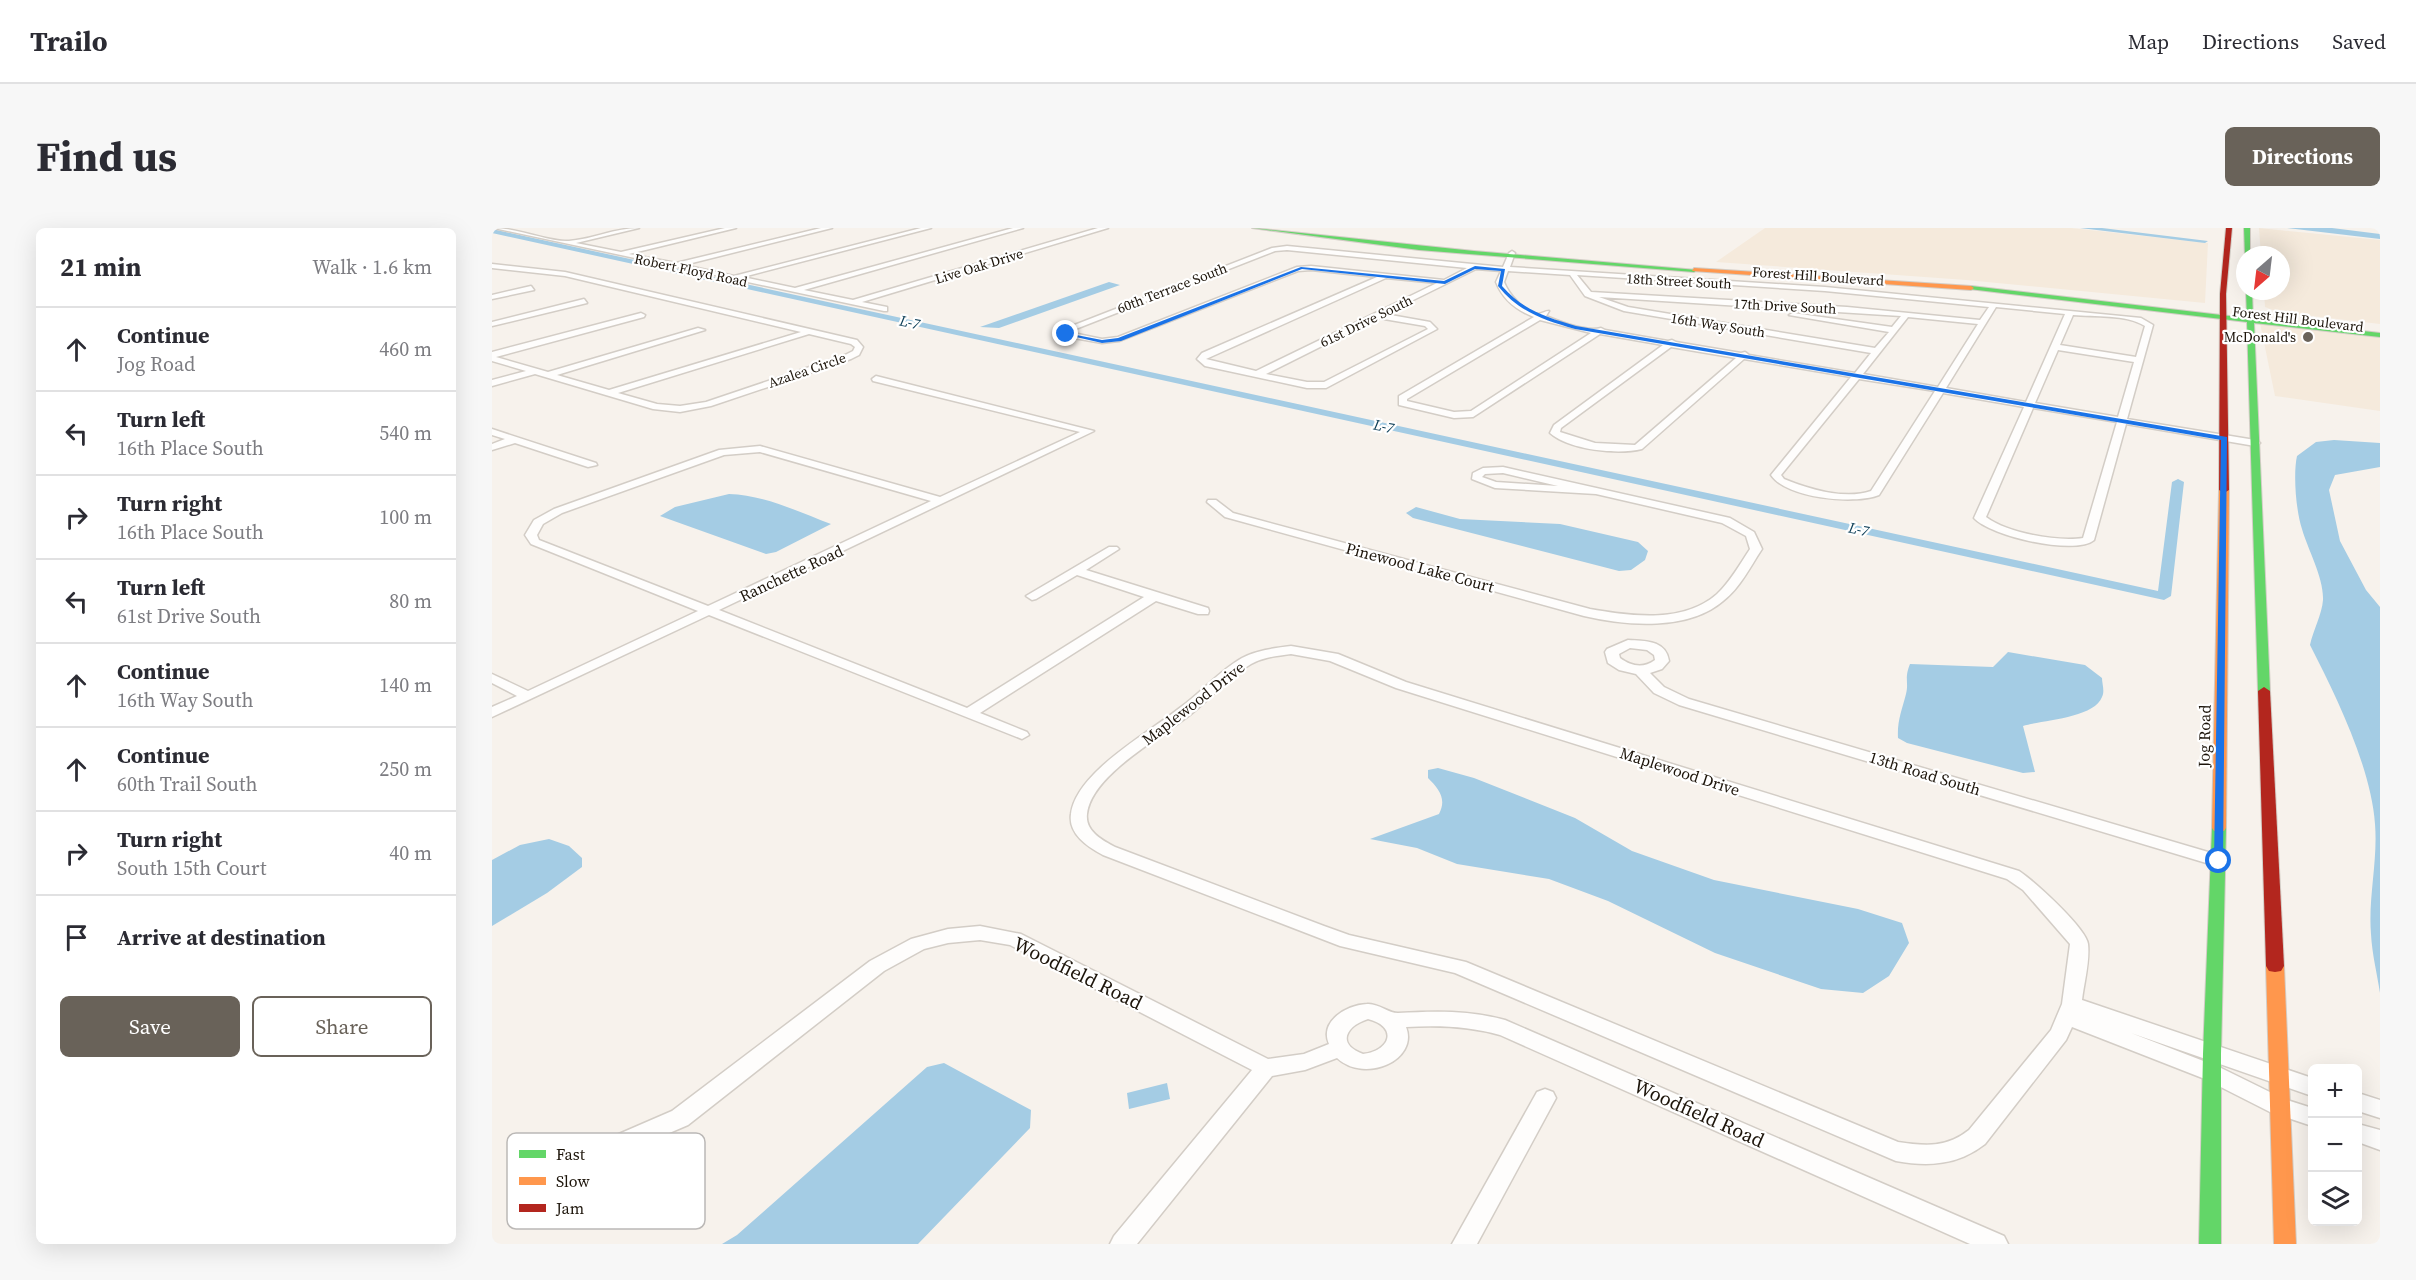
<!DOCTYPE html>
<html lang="en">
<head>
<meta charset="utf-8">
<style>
	body { margin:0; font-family:"Source Serif 4",serif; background:#f7f7f7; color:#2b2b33 }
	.controls { position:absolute; right:18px; bottom:18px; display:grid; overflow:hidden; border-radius:9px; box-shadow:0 6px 24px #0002 }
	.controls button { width:54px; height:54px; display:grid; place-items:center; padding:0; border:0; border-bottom:2px solid #e1e1e2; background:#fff; color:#2b2b33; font:30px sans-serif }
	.compass { position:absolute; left:1744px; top:18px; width:54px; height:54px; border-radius:50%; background:#fff; box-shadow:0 6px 24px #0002; rotate:208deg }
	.stop { position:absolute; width:18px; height:18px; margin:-14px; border:4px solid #1a73e8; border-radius:50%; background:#fff }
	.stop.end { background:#1a73e8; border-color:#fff; box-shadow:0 2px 6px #0008 }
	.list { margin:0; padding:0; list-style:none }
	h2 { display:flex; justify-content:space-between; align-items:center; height:78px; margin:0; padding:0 24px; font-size:26px }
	h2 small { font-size:20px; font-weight:400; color:#7c7c81 }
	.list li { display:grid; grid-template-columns:39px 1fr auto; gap:18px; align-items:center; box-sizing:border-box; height:84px; padding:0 24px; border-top:2px solid #e1e1e2 }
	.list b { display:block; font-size:22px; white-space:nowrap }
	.list p { margin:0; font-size:20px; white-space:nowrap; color:#7c7c81 }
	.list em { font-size:20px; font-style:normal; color:#7c7c81 }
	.actions { display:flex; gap:12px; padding:18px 24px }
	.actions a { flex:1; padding:14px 0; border:2px solid #696259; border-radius:9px; text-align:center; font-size:21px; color:#696259 }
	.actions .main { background:#696259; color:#fff }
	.icon { flex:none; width:33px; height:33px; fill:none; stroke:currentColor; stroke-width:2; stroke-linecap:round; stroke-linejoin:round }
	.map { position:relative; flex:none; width:1888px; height:1016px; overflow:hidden; border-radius:9px }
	header { display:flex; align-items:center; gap:36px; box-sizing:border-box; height:84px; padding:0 30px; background:#fff; border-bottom:2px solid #e1e1e2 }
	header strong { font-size:28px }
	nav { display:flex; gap:33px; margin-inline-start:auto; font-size:21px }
	.intro { display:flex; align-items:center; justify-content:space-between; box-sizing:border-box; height:144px; padding:0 36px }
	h1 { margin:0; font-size:42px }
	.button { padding:15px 27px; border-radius:9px; background:#696259; color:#fff; font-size:21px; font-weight:700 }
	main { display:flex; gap:36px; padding:0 36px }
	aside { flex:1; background:#fff; border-radius:9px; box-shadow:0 6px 24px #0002 }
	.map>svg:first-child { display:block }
	.built { fill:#f5eadc }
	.water { fill:#a4cce4 }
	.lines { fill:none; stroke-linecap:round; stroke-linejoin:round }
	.canal { fill:#a4cce4; fill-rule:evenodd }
	.street-casing { stroke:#d3cdc6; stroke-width:3 }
	.fast-casing { stroke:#d3cdc6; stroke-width:2 }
	.slow-casing { stroke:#d3cdc6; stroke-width:2 }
	.jam-casing { stroke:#d3cdc6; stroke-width:2 }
	.street { fill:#fefdfc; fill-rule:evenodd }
	.fast { fill:#63d668; fill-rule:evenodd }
	.slow { fill:#ff974d; fill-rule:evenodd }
	.jam { fill:#b3261e; fill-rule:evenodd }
	.route { fill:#1a73e8 }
	.poi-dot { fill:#696259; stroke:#fff; stroke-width:2 }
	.labels { text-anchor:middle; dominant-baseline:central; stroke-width:4.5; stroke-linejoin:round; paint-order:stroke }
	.far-street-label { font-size:14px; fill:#1c140a; stroke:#fff }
	.far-poi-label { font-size:14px; fill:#1c140a; stroke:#fff; text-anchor:end }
	.far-water-label { font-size:15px; font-style:italic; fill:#0a3c55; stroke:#fff }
	.street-label { font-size:16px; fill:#1c140a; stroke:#fff }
	.near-street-label { font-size:20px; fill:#1c140a; stroke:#fff }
	.key { fill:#fff; stroke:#bbb8b6; stroke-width:1.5 }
	.key-label { font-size:16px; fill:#1c140a }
</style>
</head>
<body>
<header>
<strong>Trailo</strong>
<nav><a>Map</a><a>Directions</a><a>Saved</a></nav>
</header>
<div class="intro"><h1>Find us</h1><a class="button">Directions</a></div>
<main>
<aside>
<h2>21 min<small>Walk · 1.6 km</small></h2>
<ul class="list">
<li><svg class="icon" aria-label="ahead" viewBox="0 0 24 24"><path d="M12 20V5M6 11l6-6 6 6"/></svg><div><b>Continue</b><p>Jog Road</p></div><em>460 m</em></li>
<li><svg class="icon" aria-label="left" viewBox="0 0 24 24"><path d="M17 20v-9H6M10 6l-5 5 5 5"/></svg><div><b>Turn left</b><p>16th Place South</p></div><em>540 m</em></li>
<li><svg class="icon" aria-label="right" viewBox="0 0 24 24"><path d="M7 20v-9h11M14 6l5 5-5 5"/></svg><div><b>Turn right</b><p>16th Place South</p></div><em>100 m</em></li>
<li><svg class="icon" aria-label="left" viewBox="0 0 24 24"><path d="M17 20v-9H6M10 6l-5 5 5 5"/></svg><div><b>Turn left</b><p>61st Drive South</p></div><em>80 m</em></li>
<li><svg class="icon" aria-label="ahead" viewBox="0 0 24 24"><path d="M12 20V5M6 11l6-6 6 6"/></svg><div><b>Continue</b><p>16th Way South</p></div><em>140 m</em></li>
<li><svg class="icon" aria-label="ahead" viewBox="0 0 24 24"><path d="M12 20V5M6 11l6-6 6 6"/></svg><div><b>Continue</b><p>60th Trail South</p></div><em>250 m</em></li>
<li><svg class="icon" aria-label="right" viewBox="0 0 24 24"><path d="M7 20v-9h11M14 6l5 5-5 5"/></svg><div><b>Turn right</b><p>South 15th Court</p></div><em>40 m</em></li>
<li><svg class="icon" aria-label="arrive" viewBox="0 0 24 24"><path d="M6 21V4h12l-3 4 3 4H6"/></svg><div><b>Arrive at destination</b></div></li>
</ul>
<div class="actions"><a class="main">Save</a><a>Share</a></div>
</aside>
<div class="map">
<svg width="1888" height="1016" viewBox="0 0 1888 1016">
	<rect width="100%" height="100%" fill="#f7f2ec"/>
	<g class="built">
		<polygon points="1273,0 1579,0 1716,15 1713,75 1474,52 1224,34"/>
		<polygon points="1767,0 1888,12 1888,96 1786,84 1773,79 1772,63 1789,63 1789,27 1769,27"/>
		<polygon points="1768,95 1888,110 1888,183 1783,168"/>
	</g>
	<g class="water">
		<polygon points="1795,0 1840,0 1888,6 1888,11"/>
		<polygon points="617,54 628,57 507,100 488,99"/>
		<path d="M1842,212l46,3v24l-45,8 -6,15 11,51 26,49 14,17v386c-3,-20 -8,-39 -9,-59 -3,-36 7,-73 4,-110 -4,-57 -39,-128 -65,-179 3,-14 12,-31 13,-45 1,-22 -15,-50 -21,-71 -6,-18 -9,-55 -5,-73l19,-14z"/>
		<path d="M237,266c35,1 70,18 102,30l-55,28 -10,2 -106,-38 15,-9z"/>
		<polygon points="924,279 968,291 1068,296 1146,314 1156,323 1153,332 1139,342 1127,343 921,290 914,285"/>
		<path d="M1516,424l77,13 17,13c0,6 3,13 0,19 -8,21 -59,23 -79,29l12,46 -12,1 -116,-30 -9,-5c-1,-17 4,-28 8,-44 3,-12 -2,-15 4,-30l83,3z"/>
		<path d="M946,540l36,10 101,40 57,33 82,29 144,29 44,14 7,20 -20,33 -26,17 -42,-4 -106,-36 -107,-52 -59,-22 -92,-15 -40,-16 -47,-9 69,-25c8,-15 0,-25 -11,-36v-8z"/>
		<polygon points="57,611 77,618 90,630 90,639 55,665 0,698 0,632 28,617"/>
		<polygon points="452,835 539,882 538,900 426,1016 230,1016 245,1007 435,839"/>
		<polygon points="675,855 678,871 637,881 635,865"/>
	</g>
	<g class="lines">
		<g class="canal">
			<polygon points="1588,0 1610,0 1716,13 1713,15"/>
			<polygon points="0,1 1666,363 1680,254 1686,251 1692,254 1679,368 1672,372 0,5"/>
		</g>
		<g class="street-casing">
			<g id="street">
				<path d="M2,0c24,0 55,14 75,13 24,-2 46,-13 70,-13l-63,15 45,9 104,-24h11l-107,26 47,9 145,-35h11l-148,37 50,11 187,-48h10l-188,49 52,11 218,-60h10l-219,62 49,10 245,-72h10l-246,74 25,5v4h-3z"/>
				<path d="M795,18l216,21 6,-14 3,-2 3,2 -5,14 315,20 316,31 12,7 -26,94 128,21 5,3 -5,3 -129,-22 -32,116c-19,16 -104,-4 -120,-22l50,-111 -81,-14 -64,102c-25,10 -93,3 -108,-20l80,-98 -107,-18 -102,90c-24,6 -73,1 -92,-16l4,-8 109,-80 -63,-11 -127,83 -19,1 -55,-13v-9l135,-79c-18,-7 -31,-17 -38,-35l5,-11 -25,-2 -91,45 45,8 7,7 -111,59h-19l-102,-22 -8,-7 5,-6 175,-76 -66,-7 -13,1 -179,70 -17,2 -39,-7 -4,-5 213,-83zM795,22l180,18 -23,12 -133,-14 -14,1 -179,70 -16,2 -34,-7 207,-81zM1016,43l62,4 15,21 39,15 247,42 -16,20 -106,-18 -4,-3 -4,1 -65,-11 -4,-2 -4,1 -63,-11 -4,-2c-16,4 -40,-6 -55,-12l3,-5c-4,0 -6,2 -10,3 -13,1 -31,-21 -35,-32zM1085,47l248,16 164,16 -9,13 -133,-13 -256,-15zM894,50l51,5 -181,88 -50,-12zM1107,69l302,19 -9,11 -99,-14 -4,2 100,17 -14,16 -247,-41zM1504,79l69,7 -39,88 -80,-14zM1581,87c21,2 53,-1 72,11l-9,31 -76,-12zM1416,89l70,7 -40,63 -75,-13zM886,90l47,8 3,3 -104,53h-17l-41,-8zM1048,92l51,13 -120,78 -17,1 -47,-11v-2zM1179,119l65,11 -101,87 -40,-2 -35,-11 1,-4zM1566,122l76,12 -16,55 -83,-14zM1367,151l76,12 -64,100c-26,9 -63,-2 -87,-12l-3,-4zM1541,180l84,14 -34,116c-26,4 -76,-5 -97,-21z"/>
				<path d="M0,36l73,8 292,68 6,7 -4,8 -8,4 -140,47 -31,6 -27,-3 -118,-35 -43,12v-6l34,-9 -34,-10v-9l149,-39 4,2 -1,2 -148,40 52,15 150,-44 7,2 -148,45 52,15 192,-58 -236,-56 -73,-8zM317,106l42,10 4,3 -2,4 -8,4 -139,47 -26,4 -23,-2 -39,-11z"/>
				<polygon points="39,58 42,62 0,71 0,67"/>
				<polygon points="92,71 95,75 0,98 0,94"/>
				<path d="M384,148l218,55 -375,179 248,98 177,-111 -67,-22 -41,24 -4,1 -6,-4 83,-49h8l2,2 -33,21 122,38 1,3 -1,3h-10l-42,-13 -176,112 47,19 2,3 -7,4 -313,-124 -217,102v-10l25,-11 -25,-13v-9l36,17 170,-80 -167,-67 -6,-9 9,-15 20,-11 165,-59 41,-4 180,51 140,-65 -207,-51 -1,-2zM268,224l171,49 -223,105 -169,-66 -2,-5 6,-11 19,-11 162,-58z"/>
				<polygon points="0,201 104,235 105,237 96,239 23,215 0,222 0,216 13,211 0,207"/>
				<path d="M1011,239l227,51 24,14 8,17c-12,18 -22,39 -39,52 -35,30 -96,25 -139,15l-359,-99 -18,-15 1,-2h8l17,13 357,96c40,7 93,15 127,-15 13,-12 23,-30 33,-45l-4,-13 -24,-13 -126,-29 -101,-6 -23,-9 1,-6 10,-5zM1011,245l55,13 -62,-4 -14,-5 3,-3z"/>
				<path d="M1136,412c17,1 38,0 41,21l-7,8 -12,4 14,14 25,12 536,158 3,4 -3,4h-12l-534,-160 -25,-12 -18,-19 -17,-4 -11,-7 -3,-11 2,-3zM1138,420l17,2 7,5 1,5c-12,9 -24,6 -35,-2l-1,-4z"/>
				<path d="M799,418l47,8 68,28 613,189c15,10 67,57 69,73 2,17 -4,39 -6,56l230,78v18l-181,-63 88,34 65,32 28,9v18l-42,-14 -65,-33 -133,-52 -6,13 -81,104c-27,21 -56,23 -89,17l-441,-188 -115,-27 -237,-91c-15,-8 -35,-21 -32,-41 5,-42 79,-82 110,-107 21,-15 38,-36 61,-49 15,-8 33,-10 49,-12zM799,426l39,7 66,27 611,191 16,11 47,54 -8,60 -11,26 -82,100c-22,18 -44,16 -71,12l-432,-180 -117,-27 -25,-9 -209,-79c-13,-7 -30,-16 -28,-33 4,-39 75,-77 104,-100 20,-16 38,-37 60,-50 12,-7 26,-8 40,-10z"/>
				<path d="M488,698l41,8 247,125 36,-5 25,-10c-10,-23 18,-39 38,-40 11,-1 21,9 31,9 37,-2 71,-3 107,7l499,216 4,8h-38l-470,-209c-31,-9 -62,-10 -94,-8 13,33 -41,57 -69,31l-32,12 -33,6 -135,168h-27l4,-8 138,-166 -242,-125 -30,-5 -32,3 -24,6 -40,22 -196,154 -75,32 -8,-3 -3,-7 3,-7 67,-29 198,-150 41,-22 37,-10zM876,791c31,8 22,32 -5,35 -27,-10 -17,-28 5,-35z"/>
				<polygon points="1053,861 1061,864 1064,870 985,1016 960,1016 1045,864"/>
				<polygon points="1866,865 1888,872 1888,890 1866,883"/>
				<polygon points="1866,896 1888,902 1888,922 1866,914"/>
			</g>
		</g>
		<g class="fast-casing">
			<g id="fast">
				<polygon points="760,0 982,23 1205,42 1202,44 927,22"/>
				<polygon points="1752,0 1758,0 1758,27 1753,28"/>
				<polygon points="1479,58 1755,90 1754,63 1760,63 1761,90 1888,105 1888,109 1762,95 1778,463 1777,466 1767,466 1766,463 1755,94 1477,61"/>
				<polygon points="1727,595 1732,597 1734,600 1729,826 1729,1016 1707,1016 1711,826 1720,600 1722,597"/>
			</g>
		</g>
		<g class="slow-casing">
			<g id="slow">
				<polygon points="1202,40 1479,58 1482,60 1479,62 1200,43"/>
				<polygon points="1732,259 1737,262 1734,600 1732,603 1722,603 1720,600 1727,262"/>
				<polygon points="1783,732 1789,733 1792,738 1804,1016 1782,1016 1774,738 1777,733"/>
			</g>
		</g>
		<g class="jam-casing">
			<g id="jam">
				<polygon points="1734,0 1740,0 1734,66 1737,262 1732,265 1727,262 1728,66"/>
				<polygon points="1772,459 1778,463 1792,738 1789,743 1783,744 1777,743 1774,738 1766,463"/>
			</g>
		</g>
		<use href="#street" class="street"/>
		<use href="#fast" class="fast"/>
		<use href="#slow" class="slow"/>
		<use href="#jam" class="jam"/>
	</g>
	<path class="route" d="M983,38l30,3 -3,17c22,25 44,31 74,40l651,111 -4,426 -4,1 -5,-3 7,-421 -646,-111c-31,-9 -56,-17 -77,-43l3,-15 -26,-2 -30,15 -143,-15 -181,72 -19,2 -39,-9 3,-1 36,7 16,-2 183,-71 143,14z"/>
	<circle class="poi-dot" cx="1816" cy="109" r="6"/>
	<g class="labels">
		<g class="far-street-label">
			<text transform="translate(487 38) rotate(-17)">Live Oak Drive</text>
			<text transform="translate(199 42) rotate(12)">Robert Floyd Road</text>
			<text transform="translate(1326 48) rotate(4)">Forest Hill Boulevard</text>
			<text transform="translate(1187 53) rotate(3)">18th Street South</text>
			<text transform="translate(680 60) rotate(-21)">60th Terrace South</text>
			<text transform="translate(1293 78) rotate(3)">17th Drive South</text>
			<text transform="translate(1806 91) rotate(7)">Forest Hill Boulevard</text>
			<text transform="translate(874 93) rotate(-26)">61st Drive South</text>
			<text transform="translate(1226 97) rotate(9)">16th Way South</text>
			<text transform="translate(315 142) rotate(-19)">Azalea Circle</text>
		</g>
		<g class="far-poi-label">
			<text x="1804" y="109">McDonald's</text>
		</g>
		<g class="far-water-label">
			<text transform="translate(418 94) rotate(12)">L-7</text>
			<text transform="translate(892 198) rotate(12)">L-7</text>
			<text transform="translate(1367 301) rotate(12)">L-7</text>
		</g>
		<g class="street-label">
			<text transform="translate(928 339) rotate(15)">Pinewood Lake Court</text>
			<text transform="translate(299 345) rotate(-25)">Ranchette Road</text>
			<text transform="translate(701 475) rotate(-38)">Maplewood Drive</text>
			<text transform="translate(1712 508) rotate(-89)">Jog Road</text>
			<text transform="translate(1188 543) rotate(18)">Maplewood Drive</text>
			<text transform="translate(1433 545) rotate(17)">13th Road South</text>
		</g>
		<g class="near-street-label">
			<text transform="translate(586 745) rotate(26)">Woodfield Road</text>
			<text transform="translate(1207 885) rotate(24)">Woodfield Road</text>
		</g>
	</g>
	<rect x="15" y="905" width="198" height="96" rx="9" class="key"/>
	<rect x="27" y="922" width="27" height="8" fill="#63d668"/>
	<rect x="27" y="949" width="27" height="8" fill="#ff974d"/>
	<rect x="27" y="976" width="27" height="8" fill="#b3261e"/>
	<g class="key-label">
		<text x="64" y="932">Fast</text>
		<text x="64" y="959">Slow</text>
		<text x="64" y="986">Jam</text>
	</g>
</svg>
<div class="controls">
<button>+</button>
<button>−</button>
<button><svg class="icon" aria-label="layers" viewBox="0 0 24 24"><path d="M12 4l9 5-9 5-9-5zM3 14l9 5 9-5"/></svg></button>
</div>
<svg class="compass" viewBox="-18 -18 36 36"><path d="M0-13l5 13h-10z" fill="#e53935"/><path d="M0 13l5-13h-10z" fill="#7c7c81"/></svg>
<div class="stop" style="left:1727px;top:633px"></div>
<div class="stop end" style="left:574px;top:106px"></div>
</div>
</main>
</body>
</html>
